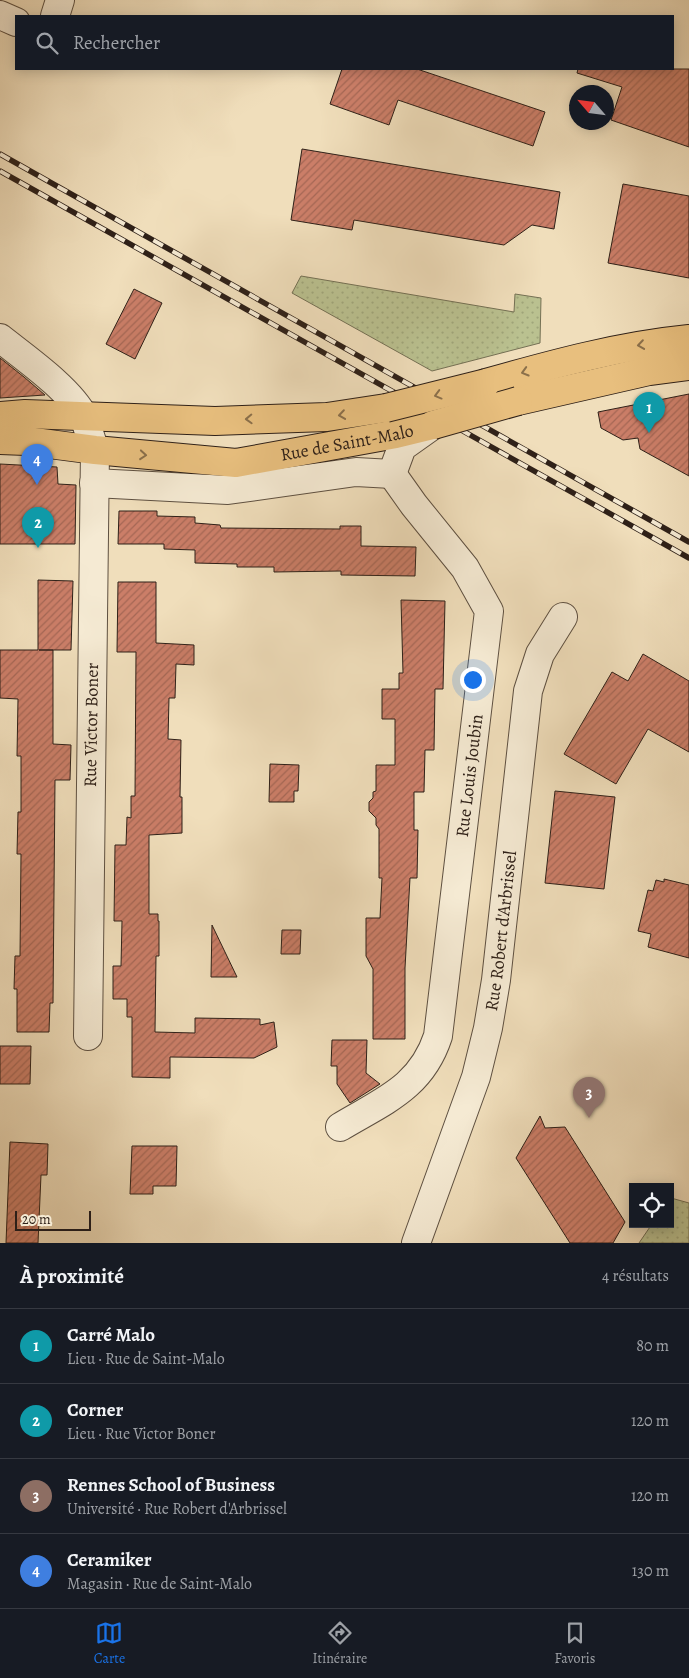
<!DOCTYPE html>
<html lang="fr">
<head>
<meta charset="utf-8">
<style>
	body { margin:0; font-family:Alegreya,serif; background:#20242c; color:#f1f3f6 }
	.controls { position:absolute; right:15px; bottom:15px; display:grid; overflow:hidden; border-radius:0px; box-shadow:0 2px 12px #0003 }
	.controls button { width:45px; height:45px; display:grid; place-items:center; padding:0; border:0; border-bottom:1px solid #363941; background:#171b24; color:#f1f3f6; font:25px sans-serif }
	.compass { position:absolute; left:569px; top:85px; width:45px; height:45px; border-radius:50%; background:#171b24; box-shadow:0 2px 12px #0003; rotate:298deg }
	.scale { position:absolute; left:15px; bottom:12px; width:76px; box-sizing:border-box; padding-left:5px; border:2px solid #2e2018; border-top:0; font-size:14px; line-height:18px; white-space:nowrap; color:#2e2018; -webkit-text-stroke:4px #f5ead3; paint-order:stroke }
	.you { position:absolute; left:472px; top:679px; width:18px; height:18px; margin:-12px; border:4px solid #fff; border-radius:50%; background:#1a73e8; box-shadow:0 0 0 8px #1a73e833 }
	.badge { display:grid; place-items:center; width:32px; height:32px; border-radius:50%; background:#1a73e8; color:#fff; font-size:16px; font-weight:700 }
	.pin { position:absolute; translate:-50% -41px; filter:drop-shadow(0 1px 2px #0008) }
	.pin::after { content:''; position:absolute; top:26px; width:18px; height:15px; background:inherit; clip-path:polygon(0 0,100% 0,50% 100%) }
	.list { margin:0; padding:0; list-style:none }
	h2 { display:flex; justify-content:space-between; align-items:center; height:65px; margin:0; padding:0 20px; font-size:21px }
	h2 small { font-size:16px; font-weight:400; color:#9ea1a6 }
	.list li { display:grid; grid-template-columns:32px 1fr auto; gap:15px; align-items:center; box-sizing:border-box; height:75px; padding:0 20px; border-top:1px solid #363941 }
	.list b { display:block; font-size:19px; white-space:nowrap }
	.list p { margin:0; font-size:16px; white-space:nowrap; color:#9ea1a6 }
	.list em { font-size:16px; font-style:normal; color:#9ea1a6 }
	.icon { flex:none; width:28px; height:28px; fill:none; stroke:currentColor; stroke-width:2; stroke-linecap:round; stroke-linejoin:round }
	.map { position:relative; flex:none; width:689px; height:1243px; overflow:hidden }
	.search { position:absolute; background:#171b24; box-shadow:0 2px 12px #0003; left:15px; right:15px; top:15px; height:55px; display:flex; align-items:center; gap:12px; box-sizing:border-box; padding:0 18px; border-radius:0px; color:#9ea1a6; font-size:19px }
	.sheet { height:365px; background:#171b24 }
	nav { display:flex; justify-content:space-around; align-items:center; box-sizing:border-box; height:70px; border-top:1px solid #363941; background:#171b24; font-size:14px; color:#9ea1a6 }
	nav a { display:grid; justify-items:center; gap:2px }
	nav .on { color:#1a73e8 }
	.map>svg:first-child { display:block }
	.grass { fill:url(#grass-dots); stroke:#747054 }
	.building { fill:url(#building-hatch); stroke:#2e2018 }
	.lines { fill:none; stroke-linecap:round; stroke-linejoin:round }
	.minor-casing { stroke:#5e5041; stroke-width:30 }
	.major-casing { stroke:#2e2018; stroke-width:30 }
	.minor { stroke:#f5ead3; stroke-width:28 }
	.major { stroke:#e8bf7e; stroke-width:28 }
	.rail-casing { stroke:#2e2018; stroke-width:5.5 }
	.rail { stroke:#f5ead3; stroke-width:4; stroke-dasharray:11; stroke-linecap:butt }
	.major-bridge-casing { stroke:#2e2018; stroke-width:30; stroke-linecap:butt }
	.major-bridge { stroke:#e8bf7e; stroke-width:28 }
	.oneway { stroke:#8b704b }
	.labels { text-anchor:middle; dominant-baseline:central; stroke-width:4; stroke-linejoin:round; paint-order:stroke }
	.street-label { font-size:18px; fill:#2e2018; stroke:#f5ead3 }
</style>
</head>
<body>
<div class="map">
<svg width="689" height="1243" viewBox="0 0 689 1243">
	<defs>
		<pattern id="grass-dots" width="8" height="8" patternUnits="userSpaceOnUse" patternTransform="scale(1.25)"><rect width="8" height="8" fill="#bac190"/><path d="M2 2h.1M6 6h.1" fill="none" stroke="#a0a67b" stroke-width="1.8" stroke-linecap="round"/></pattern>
		<pattern id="building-hatch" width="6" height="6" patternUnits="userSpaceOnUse" patternTransform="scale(1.25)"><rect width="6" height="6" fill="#cb7e68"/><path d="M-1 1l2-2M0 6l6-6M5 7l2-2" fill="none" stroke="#a56755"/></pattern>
	</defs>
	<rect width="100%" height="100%" fill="#f0debb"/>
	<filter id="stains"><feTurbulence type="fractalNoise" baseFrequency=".004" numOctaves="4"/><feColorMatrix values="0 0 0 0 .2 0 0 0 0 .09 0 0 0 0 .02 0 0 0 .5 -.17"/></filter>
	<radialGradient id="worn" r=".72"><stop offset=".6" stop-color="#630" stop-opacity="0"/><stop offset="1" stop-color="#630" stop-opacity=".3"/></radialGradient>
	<g class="grass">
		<polygon points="301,276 514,312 515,294 541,298 540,343 432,371 292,293"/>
		<polygon points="671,1198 689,1203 689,1243 639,1243 652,1224 670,1224"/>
	</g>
	<g class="building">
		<polygon points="342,69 417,69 545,112 533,146 398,100 389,125 330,104"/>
		<polygon points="578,69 689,69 689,147 611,120 622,87 577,73"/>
		<polygon points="302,149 560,192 554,229 532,225 504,245 354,220 352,230 291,220"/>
		<polygon points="623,184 689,196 689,278 608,263"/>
		<polygon points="134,289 162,303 135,359 106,344"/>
		<polygon points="0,358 24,377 45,395 0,398"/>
		<polygon points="689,394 689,476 640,449 638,438 623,440 601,428 598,412"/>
		<polygon points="0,464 57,467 58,484 76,485 75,544 0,544"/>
		<polygon points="119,511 157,511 157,516 195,517 195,523 220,525 221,528 340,529 340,526 361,526 361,546 416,547 415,576 341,575 341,571 274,572 274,567 237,567 237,564 195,563 195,550 164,549 164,544 118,544"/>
		<polygon points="38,580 73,581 71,650 39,650 53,650 53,744 71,745 70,780 55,780 53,1003 50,1003 49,1032 17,1032 17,989 14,989 15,956 20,956 21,854 17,854 18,812 21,812 21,756 17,756 18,699 0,698 0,650 38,650"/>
		<polygon points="118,582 156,582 156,643 194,645 194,665 176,664 175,698 169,698 168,739 181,740 180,797 182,797 182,833 149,835 149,914 158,914 158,921 159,921 159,956 156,956 155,1032 195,1033 195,1018 260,1019 260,1025 274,1022 277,1047 254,1058 170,1057 170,1078 132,1077 132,1017 127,1017 127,999 113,999 113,966 121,966 122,921 114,921 115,845 126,845 127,817 131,818 131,796 135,796 136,652 117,652"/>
		<polygon points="401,600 445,601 443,689 435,689 434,750 425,750 424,792 414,792 414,830 418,830 417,878 410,878 405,968 405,1039 373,1039 373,969 366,956 366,918 380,918 382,878 379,878 379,829 376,825 376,818 369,811 369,802 373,798 373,792 376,791 376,765 395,765 395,719 382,719 382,689 399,689 399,673 403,673"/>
		<polygon points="643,654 689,681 689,752 648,729 616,784 564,754 612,672 628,681"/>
		<polygon points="270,764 299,765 298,791 294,791 294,802 269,802"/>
		<polygon points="555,791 615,797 604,889 545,883"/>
		<polygon points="664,879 689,885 689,958 648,947 651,934 638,931 648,890 653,891 656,880 664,882"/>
		<polygon points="212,925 237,977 211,977"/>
		<polygon points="282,930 301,930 300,954 281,954"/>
		<polygon points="332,1040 367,1040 366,1073 380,1084 350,1103 337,1084 337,1066 331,1066"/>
		<polygon points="0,1046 31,1046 30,1084 0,1084"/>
		<polygon points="540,1116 545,1128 565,1127 625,1222 613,1243 570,1243 516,1158"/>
		<polygon points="10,1142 48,1144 47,1175 41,1175 38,1243 6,1243"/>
		<polygon points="132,1146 177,1146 176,1186 153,1186 153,1194 130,1194"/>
	</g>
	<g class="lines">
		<g class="minor-casing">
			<g id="minor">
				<polyline points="0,15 16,22"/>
				<polyline points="55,16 60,0"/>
				<path d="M0,338c25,20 70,51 84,79 4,11 7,23 11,33l-7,586"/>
				<polyline points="392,474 402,447 433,425"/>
				<polyline points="94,483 228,490 356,472 392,474"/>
				<path id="s1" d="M340,1127c43,-26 81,-39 98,-91l51,-425 -24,-43 -51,-63 -22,-31"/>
				<path id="s2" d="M416,1243l60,-166 12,-49 8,-48 32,-289 12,-37 23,-37"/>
			</g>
		</g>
		<g class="major-casing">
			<g id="major">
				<path d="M486,383c67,-19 133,-37 203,-44"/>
				<polyline points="518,401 649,371 689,366"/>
				<polyline points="0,416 25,414 215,421 327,417 386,408"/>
				<path id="s3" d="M0,440l26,1 69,9 141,13 160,-29 37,-9"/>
			</g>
		</g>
		<use href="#minor" class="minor"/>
		<use href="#major" class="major"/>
		<g class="rail-casing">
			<g id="rail">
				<polyline points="0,154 689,542"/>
				<polyline points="0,171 689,558"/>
			</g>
		</g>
		<use href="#rail" class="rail"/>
		<g class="major-bridge-casing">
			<g id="major-bridge">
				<polyline points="386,408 486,383"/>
				<polyline points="433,425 518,401"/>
			</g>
		</g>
		<use href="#major-bridge" class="major-bridge"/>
	</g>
	<defs><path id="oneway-chevron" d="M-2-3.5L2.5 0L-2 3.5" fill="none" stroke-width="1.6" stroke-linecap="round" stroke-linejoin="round" transform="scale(1.25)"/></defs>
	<g class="oneway">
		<use href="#oneway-chevron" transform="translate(641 345) rotate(172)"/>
		<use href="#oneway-chevron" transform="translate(525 372) rotate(164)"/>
		<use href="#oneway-chevron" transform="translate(438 395) rotate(165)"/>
		<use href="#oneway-chevron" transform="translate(342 415) rotate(172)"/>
		<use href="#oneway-chevron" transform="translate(249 419) rotate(178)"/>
		<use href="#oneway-chevron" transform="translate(143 455) rotate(5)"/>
	</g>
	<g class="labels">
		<g class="street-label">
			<text stroke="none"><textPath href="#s3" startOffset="350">Rue de Saint-Malo</textPath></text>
			<text transform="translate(91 725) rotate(-89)">Rue Victor Boner</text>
			<text stroke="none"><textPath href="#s1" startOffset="400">Rue Louis Joubin</textPath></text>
			<text stroke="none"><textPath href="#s2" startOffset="325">Rue Robert d'Arbrissel</textPath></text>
		</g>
	</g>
	<rect width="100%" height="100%" filter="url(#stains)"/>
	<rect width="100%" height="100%" fill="url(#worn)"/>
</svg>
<div class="controls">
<button><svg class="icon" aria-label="locate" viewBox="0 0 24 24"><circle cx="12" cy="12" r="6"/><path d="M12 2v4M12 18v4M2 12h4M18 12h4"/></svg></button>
</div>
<svg class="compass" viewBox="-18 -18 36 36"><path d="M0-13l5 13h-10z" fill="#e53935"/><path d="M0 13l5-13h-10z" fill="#9ea1a6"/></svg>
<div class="scale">20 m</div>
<div class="you"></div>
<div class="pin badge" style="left:649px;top:433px;background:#0f9aa8">1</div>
<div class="pin badge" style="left:38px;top:548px;background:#0f9aa8">2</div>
<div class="pin badge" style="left:589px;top:1118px;background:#8d6e63">3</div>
<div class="pin badge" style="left:37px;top:485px;background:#3f7fe0">4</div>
<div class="search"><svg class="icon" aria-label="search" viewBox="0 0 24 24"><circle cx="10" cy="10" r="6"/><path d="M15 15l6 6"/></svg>Rechercher</div>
</div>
<section class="sheet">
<h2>À proximité<small>4 résultats</small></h2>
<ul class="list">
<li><span class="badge" style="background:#0f9aa8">1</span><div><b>Carré Malo</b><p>Lieu · Rue de Saint-Malo</p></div><em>80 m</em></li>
<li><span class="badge" style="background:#0f9aa8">2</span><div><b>Corner</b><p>Lieu · Rue Victor Boner</p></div><em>120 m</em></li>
<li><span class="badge" style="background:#8d6e63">3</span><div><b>Rennes School of Business</b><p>Université · Rue Robert d'Arbrissel</p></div><em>120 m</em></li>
<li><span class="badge" style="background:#3f7fe0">4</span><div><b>Ceramiker</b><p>Magasin · Rue de Saint-Malo</p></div><em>130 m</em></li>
</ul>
</section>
<nav>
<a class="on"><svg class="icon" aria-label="map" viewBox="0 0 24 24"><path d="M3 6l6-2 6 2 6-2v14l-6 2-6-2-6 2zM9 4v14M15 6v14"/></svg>Carte</a>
<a><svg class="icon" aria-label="directions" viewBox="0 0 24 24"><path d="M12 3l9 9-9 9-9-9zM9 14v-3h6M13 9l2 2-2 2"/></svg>Itinéraire</a>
<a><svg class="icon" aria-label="saved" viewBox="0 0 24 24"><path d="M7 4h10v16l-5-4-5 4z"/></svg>Favoris</a>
</nav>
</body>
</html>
